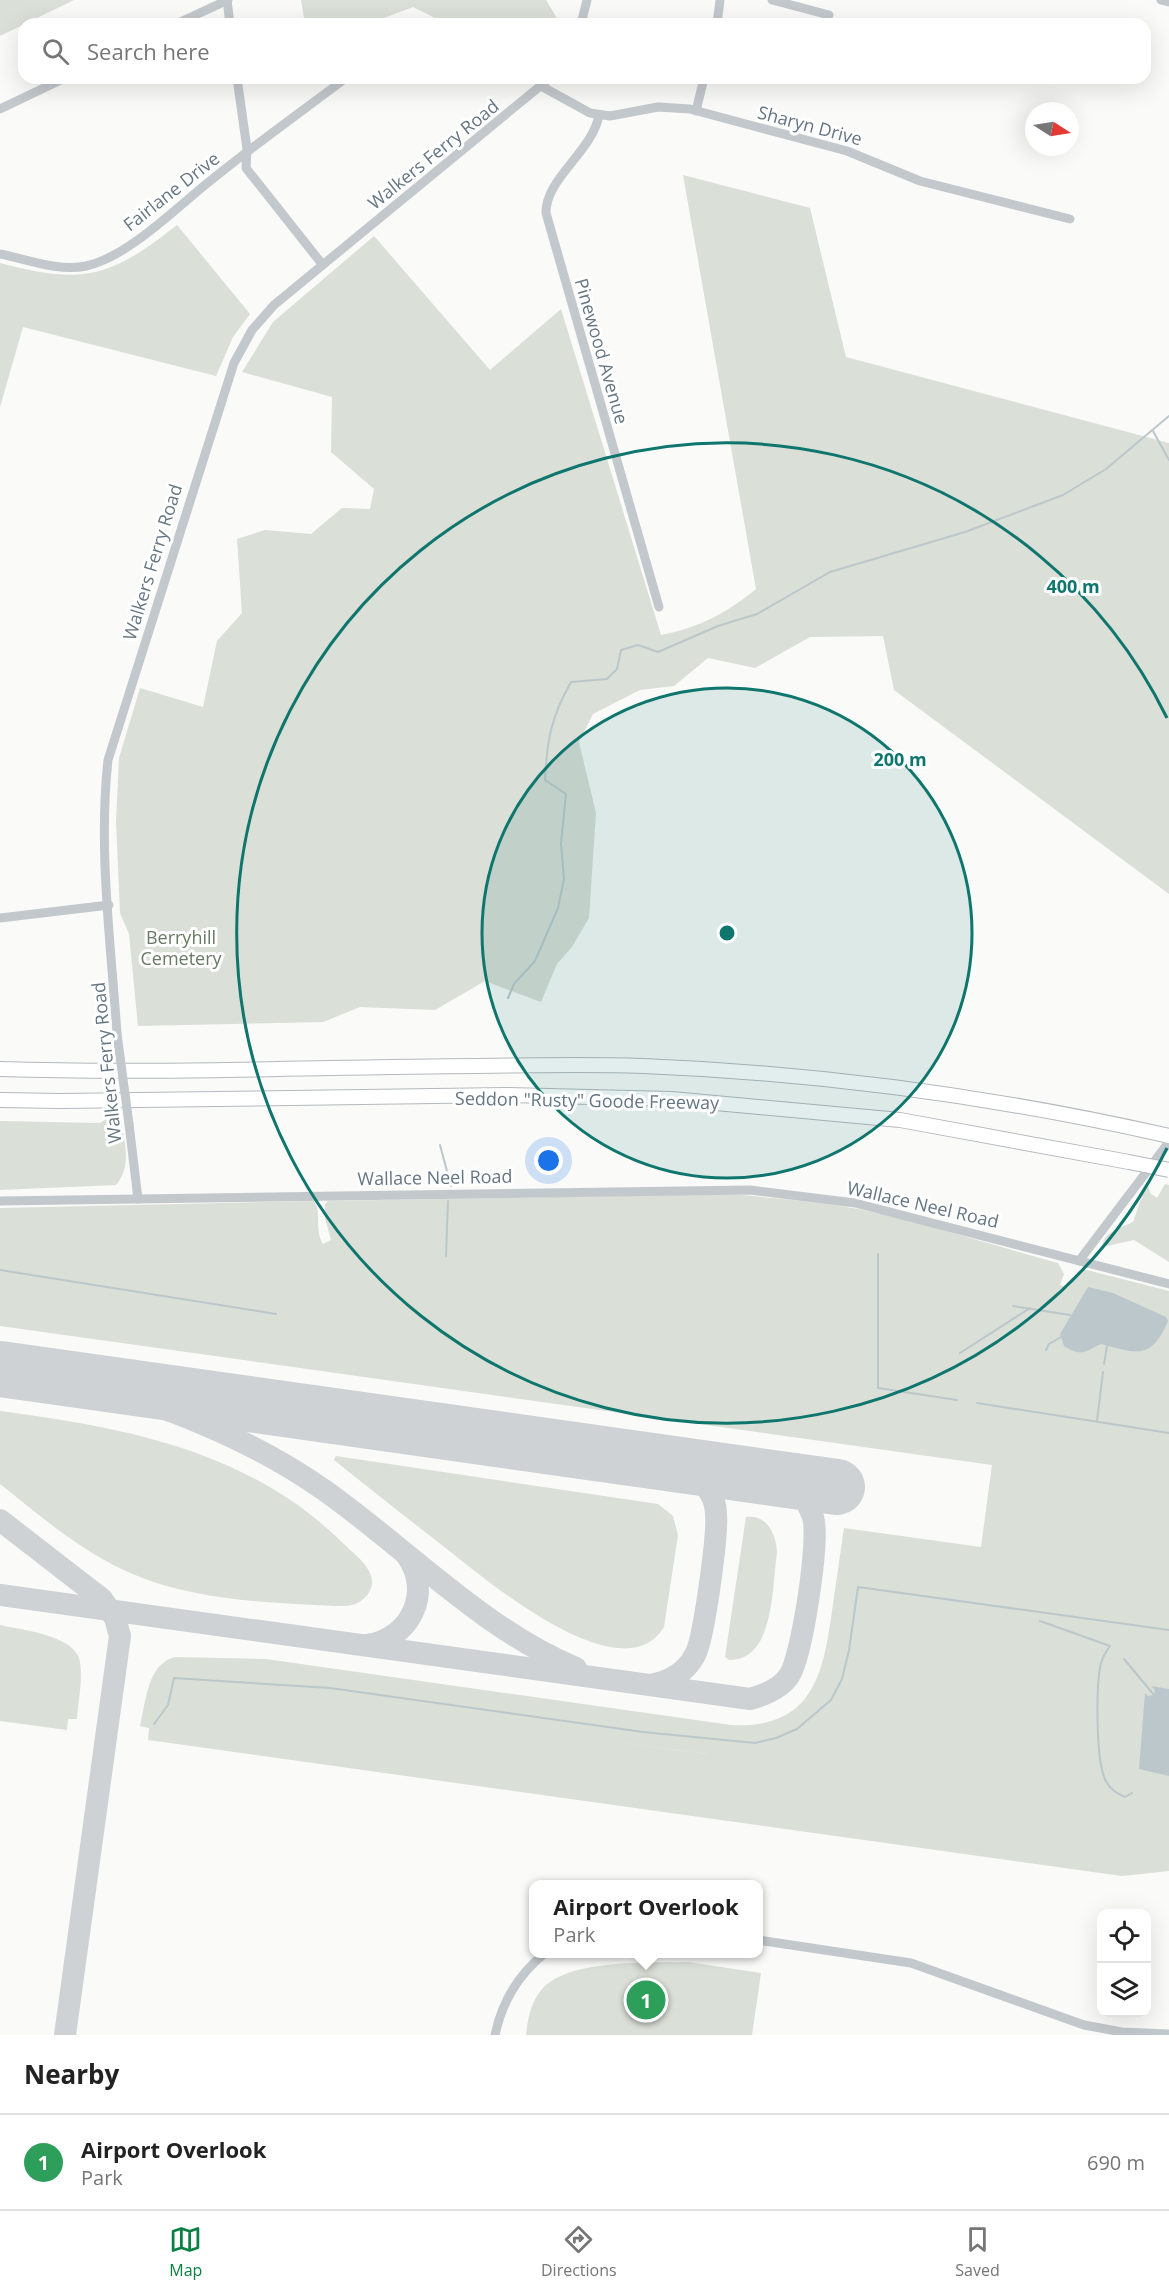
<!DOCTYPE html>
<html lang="en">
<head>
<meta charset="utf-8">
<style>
	body { margin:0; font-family:"Open Sans",sans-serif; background:#f6f6f6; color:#222 }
	.controls { position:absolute; right:18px; bottom:18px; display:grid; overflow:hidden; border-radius:12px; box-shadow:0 6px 24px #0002 }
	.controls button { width:54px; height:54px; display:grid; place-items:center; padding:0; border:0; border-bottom:2px solid #e0e0e0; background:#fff; color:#222; font:30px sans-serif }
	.compass { position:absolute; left:1025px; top:102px; width:54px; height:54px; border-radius:50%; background:#fff; box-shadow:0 6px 24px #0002; rotate:102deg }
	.you { position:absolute; left:549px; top:1161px; width:21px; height:21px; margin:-15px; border:4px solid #fff; border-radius:50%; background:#1a73e8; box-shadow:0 0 0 9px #1a73e833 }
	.badge { display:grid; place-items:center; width:39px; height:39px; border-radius:50%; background:#0b8043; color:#fff; font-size:20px; font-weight:700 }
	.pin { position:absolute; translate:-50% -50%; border:3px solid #fff; box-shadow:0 2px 6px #0006 }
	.popup { position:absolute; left:529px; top:1880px; width:234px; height:78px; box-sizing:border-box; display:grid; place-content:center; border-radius:12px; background:#fff; filter:drop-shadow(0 2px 4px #0005); font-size:20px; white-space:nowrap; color:#767676 }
	.popup b { font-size:22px; color:#222 }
	.popup::after { content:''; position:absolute; left:50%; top:100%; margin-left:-12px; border:12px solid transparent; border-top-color:#fff }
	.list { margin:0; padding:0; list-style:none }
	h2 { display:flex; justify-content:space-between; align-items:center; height:78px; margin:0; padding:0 24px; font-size:26px }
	h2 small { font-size:20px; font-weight:400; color:#767676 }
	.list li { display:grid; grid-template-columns:39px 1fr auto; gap:18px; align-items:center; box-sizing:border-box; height:96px; padding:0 24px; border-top:2px solid #e0e0e0 }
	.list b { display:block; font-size:22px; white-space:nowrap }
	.list p { margin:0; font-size:20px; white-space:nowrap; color:#767676 }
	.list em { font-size:20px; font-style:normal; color:#767676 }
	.icon { flex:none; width:33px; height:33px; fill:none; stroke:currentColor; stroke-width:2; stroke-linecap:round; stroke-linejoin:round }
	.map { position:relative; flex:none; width:1169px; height:2035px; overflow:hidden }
	.search { position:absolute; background:#fff; box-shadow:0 6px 24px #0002; left:18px; right:18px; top:18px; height:66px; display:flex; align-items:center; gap:15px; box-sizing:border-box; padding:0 21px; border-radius:18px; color:#767676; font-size:22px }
	.sheet { height:174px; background:#fff }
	nav { display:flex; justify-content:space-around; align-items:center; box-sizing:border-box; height:84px; border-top:2px solid #e0e0e0; background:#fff; font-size:16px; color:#767676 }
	nav a { display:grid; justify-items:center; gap:3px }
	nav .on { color:#0b8043 }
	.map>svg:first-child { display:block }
	.green { fill:#dadfd7; fill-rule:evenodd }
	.water { fill:#bbc7cb }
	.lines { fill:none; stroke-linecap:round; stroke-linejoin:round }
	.stream { stroke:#bbc7cb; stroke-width:2 }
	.taxiway { stroke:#ced2d4; stroke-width:22 }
	.runway { stroke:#ced2d4; stroke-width:56 }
	.highway-casing { stroke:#b4b9bd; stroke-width:16 }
	.minor { stroke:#c3c8cc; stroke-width:9 }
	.highway { stroke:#fff; stroke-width:14 }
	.highway-bridge-casing { stroke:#b4b9bd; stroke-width:16; stroke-linecap:butt }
	.minor-bridge { stroke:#c3c8cc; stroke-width:9 }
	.highway-bridge { stroke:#fff; stroke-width:14 }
	.ring { fill:none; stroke:#0f766e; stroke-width:3 }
	.labels { text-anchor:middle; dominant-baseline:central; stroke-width:6; stroke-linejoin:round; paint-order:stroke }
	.street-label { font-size:18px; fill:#657683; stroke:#fff }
	.park-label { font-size:18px; fill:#687a64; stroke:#fff }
	.centre { fill:#0f766e; stroke:#fff; stroke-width:3 }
	.ring-label { font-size:18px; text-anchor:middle; font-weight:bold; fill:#0f766e; stroke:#fff; stroke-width:6; stroke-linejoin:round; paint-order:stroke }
</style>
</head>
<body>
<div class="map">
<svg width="1169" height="2035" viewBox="0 0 1169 2035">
	<rect width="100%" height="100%" fill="#fafaf8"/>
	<g class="green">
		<polygon points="0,0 74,0 0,36"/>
		<polygon points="301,0 546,0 558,20 556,24 447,24 413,7 368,24 305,24"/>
		<path d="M683,175l127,33 36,149 323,86v451l-275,-204 -11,-54 -73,1 -55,31 -47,-10 -34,28 -34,4 -47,24 -14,28 17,71 -7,105 -17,29 -15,17 -16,38 -56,-21 -50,29 -75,-3 -37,15 -185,4 -9,-92 -9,-21 -4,-91 3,-64 21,-70 63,19 14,-66 25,-28 -5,-74 28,-9 46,4 31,-26 28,1 4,-20 -43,-37 1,-55 -90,-25 31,-50 101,-86 116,134 71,-61 100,326c37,-7 66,-22 95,-46z"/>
		<path d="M177,225l73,89 -17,23 -17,39 -193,-49 -23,80v-144c83,22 110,15 177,-38z"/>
		<path d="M120,1117c4,24 13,48 -4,68l-116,5v-69l100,2 6,-4z"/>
		<path d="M1147,1182l3,11 7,5 8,-14 4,1v77l-35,-22 -32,7c1,-15 20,-20 31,-25z"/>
		<path d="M730,1194c43,4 86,7 128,15 68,14 134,36 200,54l6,11 -4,11 8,3 10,-17 5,-2 86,22v580l-47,5 -974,-136 1,-12 -9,-2c6,-24 7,-62 35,-69l91,2 465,66c81,4 92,-49 101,-114 4,-28 8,-55 12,-83l137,19 11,-82 -992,-139v-118l314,-7c8,11 0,28 9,43l8,-4 -6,-22v-14l3,-3zM549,1733l158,21h1z"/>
		<path d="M0,1411c127,17 249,39 345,134 10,10 29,23 27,40 -2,9 -9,16 -17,19 -12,4 -28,1 -41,1 -59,-3 -124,-7 -179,-30 -51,-21 -92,-57 -135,-91z"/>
		<path d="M336,1456l322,48 15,12 5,19 -14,92c-43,71 -187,-55 -226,-85 -35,-27 -69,-54 -104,-82z"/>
		<path d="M746,1517c21,-3 30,17 31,35 -5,33 -2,109 -48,108l-4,-3z"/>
		<path d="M0,1625c22,5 71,10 79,33 5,17 -1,43 -2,61h-9l-1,11 -67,-9z"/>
		<path d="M688,1962l73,11 -9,62h-226c2,-17 5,-34 17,-47 27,-29 107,-25 145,-26z"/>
	</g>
	<g class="water">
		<path d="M1088,1287l25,6 53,24 2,4c-17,40 -32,32 -67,23 -17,8 -19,13 -37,2l-4,-12z"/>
		<polygon points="1151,1686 1169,1689 1169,1776 1139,1769 1145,1693 1148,1696 1154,1695 1155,1690"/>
	</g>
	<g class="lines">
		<g class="stream">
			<polyline points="1153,431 1169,460"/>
			<path d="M508,998l6,-14 21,-23 23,-53 6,-29 -3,-36 5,-49 -21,-14c2,-40 6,-63 26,-98l36,-3 10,-10 4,-19 17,-5 20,7 60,-26 39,-12 73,-42 135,-40 98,-37 43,-26 63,-53"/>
			<polyline points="440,1145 451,1186"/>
			<polyline points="878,1254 878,1388 957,1400"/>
			<polyline points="446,1256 448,1201"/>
			<polyline points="0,1270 276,1314"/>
			<polyline points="1013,1306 1070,1315"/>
			<polyline points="1046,1350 1049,1344 1061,1337"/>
			<polyline points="960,1353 1030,1308"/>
			<polyline points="1104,1364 1107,1346"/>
			<polyline points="977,1403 1169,1433"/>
			<polyline points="1097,1421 1103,1372"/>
			<path d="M1040,1621l70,25c-4,6 -7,10 -9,17 -5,21 -6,102 6,120 4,7 11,11 18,14l7,-4"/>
			<polyline points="1124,1659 1154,1695"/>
			<polyline points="154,1724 168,1705 174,1678 330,1688 643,1732 755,1743 776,1738 797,1729 831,1700 842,1679 849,1650 858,1587 1169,1630"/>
		</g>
		<g class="taxiway">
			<path d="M72,1379c90,26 175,57 252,111 81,57 161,141 252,178"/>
			<polyline points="0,1520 102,1599 115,1618 120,1636 65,2035"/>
			<path d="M0,1595l750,104c15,-4 30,-10 39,-23 13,-19 31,-137 24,-159 -7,-22 -21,-32 -41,-40"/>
			<path d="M367,1645c43,-6 66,-52 40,-89"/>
			<path d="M650,1685c19,-3 36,-13 45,-30 9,-16 23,-121 21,-141 0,-9 -4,-19 -9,-26 -12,-17 -29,-21 -47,-26"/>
		</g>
		<polyline class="runway" points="0,1369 837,1487"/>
		<g class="highway-casing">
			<g id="highway">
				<path d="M0,1069c159,5 319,-2 478,-3 55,-1 110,-2 165,0 176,7 354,31 526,70"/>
				<polyline points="0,1100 61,1101 507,1095 672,1099 900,1120 1129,1162"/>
			</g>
		</g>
		<g class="minor">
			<polyline points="227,0 230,24"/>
			<polyline points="772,0 829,15"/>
			<polyline points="1161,0 1169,2"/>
			<polyline points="176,24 228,0"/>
			<polyline points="581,24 587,0"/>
			<polyline points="717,24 720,0"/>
			<polyline points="237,78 247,149 246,168 322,264"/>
			<polyline points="541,86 590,113 610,116 658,107 690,109 847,151 920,181 1070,219"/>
			<polyline points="0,109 65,78"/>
			<polyline points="696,111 704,78"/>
			<path d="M599,115c-6,36 -54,64 -53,98l113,394"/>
			<path d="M0,254c26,5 59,18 86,12 42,-9 91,-59 124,-85 43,-35 88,-67 132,-100"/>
			<polyline points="0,918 109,905"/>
			<path d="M117,1034c-6,-90 -19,-184 -9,-274l126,-397 18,-33 22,-25 276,-227"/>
			<polyline points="129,1124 138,1199"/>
			<polyline points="0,1201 750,1190 855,1203 1169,1284"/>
			<polyline points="1079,1261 1169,1142"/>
			<polyline points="758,1940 911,1963 1084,2025 1122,2032 1169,2034"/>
			<path d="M495,2035c7,-33 23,-60 49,-81"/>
		</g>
		<use href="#highway" class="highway"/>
		<g class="highway-bridge-casing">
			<polyline id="highway-bridge" points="1129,1162 1169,1170"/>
		</g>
		<polyline class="minor-bridge" points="117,1034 129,1124"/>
		<use href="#highway-bridge" class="highway-bridge"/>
	</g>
	<circle cx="727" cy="933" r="245" fill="#0f766e" fill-opacity=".12"/>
	<g class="ring">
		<circle cx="727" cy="933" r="245"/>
		<path d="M1167 1148A490 490 0 1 1 1167 718"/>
	</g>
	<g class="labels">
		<g class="street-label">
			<text transform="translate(810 125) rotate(15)">Sharyn Drive</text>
			<text transform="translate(433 154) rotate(-39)">Walkers Ferry Road</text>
			<text transform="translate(171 191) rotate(-38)">Fairlane Drive</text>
			<text transform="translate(602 351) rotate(74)">Pinewood Avenue</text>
			<text transform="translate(152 562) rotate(-73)">Walkers Ferry Road</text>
			<text transform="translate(106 1063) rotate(-96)">Walkers Ferry Road</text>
			<text transform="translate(587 1100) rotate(1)">Seddon "Rusty" Goode Freeway</text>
			<text transform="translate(435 1177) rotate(-1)">Wallace Neel Road</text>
			<text transform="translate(923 1204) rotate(13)">Wallace Neel Road</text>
		</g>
		<g class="park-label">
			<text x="181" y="937">Berryhill<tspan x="181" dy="21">Cemetery</tspan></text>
		</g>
	</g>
	<circle cx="727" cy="933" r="9" class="centre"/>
	<g class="ring-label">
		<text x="1073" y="593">400 m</text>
		<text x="900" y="766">200 m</text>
	</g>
</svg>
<div class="controls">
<button><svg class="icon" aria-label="locate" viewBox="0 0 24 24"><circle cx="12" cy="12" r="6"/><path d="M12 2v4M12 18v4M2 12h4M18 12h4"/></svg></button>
<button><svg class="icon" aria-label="layers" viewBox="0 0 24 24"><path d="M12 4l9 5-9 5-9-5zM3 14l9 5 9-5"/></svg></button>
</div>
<svg class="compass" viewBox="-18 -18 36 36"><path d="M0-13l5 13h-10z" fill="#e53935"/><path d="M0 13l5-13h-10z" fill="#767676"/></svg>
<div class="you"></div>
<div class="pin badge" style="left:646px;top:2000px;background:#2e9e5b">1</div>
<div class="popup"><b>Airport Overlook</b>Park</div>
<div class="search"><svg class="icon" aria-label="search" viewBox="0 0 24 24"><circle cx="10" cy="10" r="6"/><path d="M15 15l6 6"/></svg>Search here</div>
</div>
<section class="sheet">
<h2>Nearby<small></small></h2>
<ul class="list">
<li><span class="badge" style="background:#2e9e5b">1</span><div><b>Airport Overlook</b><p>Park</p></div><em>690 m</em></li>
</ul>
</section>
<nav>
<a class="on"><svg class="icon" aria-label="map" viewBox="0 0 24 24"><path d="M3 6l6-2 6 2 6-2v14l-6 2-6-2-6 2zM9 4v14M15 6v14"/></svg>Map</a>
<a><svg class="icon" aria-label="directions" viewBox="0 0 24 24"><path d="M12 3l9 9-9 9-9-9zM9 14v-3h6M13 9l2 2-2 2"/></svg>Directions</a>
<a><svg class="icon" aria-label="saved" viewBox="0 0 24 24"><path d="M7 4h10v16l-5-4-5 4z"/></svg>Saved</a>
</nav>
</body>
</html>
